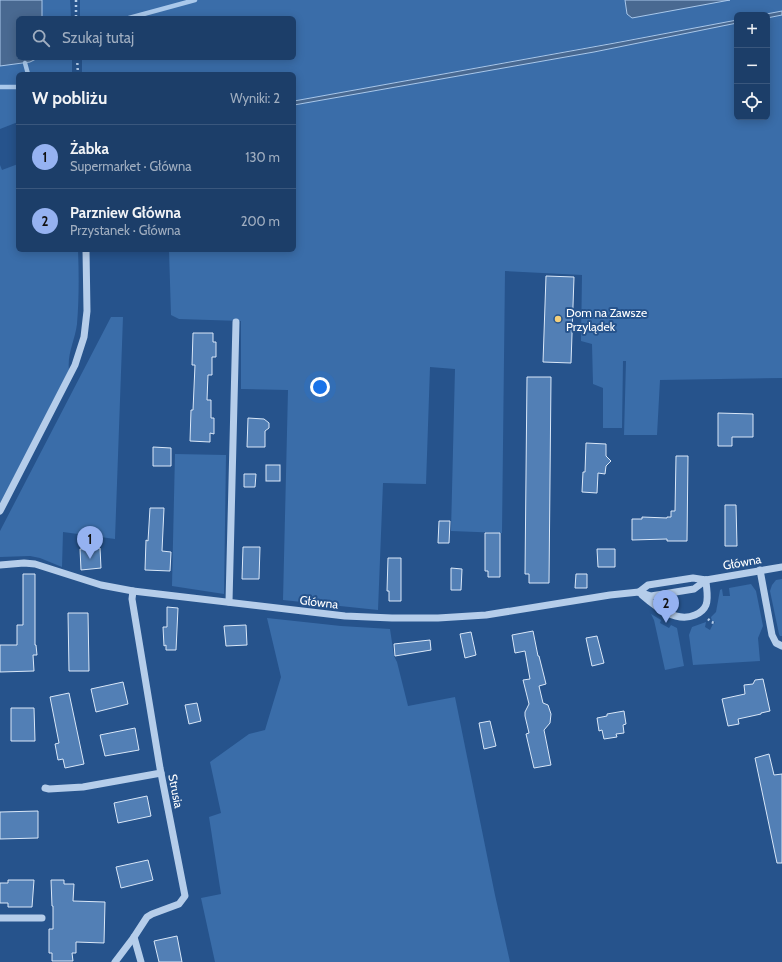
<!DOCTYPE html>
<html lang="pl">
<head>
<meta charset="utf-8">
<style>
	body { margin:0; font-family:Cabin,sans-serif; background:#294971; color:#f1f3f6 }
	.controls { position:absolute; right:12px; top:12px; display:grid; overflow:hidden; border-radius:6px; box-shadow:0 2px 10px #0003 }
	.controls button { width:36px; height:36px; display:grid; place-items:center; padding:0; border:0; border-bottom:1px solid #3a577d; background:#1c3e69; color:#f1f3f6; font:20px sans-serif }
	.you { position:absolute; left:320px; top:387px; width:14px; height:14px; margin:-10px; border:3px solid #fff; border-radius:50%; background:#1a73e8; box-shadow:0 0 0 6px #1a73e833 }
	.badge { display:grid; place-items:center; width:26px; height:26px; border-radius:50%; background:#95b2f1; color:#111; font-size:13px; font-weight:700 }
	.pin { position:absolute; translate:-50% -33px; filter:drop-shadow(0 1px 2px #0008) }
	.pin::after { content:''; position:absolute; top:21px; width:14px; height:12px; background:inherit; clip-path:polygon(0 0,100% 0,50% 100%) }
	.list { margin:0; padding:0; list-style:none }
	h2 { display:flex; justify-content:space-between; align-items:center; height:52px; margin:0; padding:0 16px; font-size:17px }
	h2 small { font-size:13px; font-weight:400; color:#a0aec0 }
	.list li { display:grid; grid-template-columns:26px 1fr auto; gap:12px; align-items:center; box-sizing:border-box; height:64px; padding:0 16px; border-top:1px solid #3a577d }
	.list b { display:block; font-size:15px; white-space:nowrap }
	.list p { margin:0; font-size:13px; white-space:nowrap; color:#a0aec0 }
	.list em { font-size:13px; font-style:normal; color:#a0aec0 }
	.icon { flex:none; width:22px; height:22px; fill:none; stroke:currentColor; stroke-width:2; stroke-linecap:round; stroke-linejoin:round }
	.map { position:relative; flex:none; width:782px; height:962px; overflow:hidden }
	.search { position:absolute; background:#1c3e69; box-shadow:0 2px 10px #0003; left:16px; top:16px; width:280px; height:44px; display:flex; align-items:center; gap:10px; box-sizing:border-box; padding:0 14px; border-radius:6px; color:#a0aec0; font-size:15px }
	.panel { position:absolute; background:#1c3e69; box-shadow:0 2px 10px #0003; left:16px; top:72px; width:280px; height:180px; border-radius:6px }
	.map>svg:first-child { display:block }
	.green { fill:#3a6da9 }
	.water { fill:#496991; stroke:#a9c8eb }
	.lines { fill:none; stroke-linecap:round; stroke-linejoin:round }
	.stream { stroke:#a9c8eb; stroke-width:4.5 }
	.building { fill:#527fb5; stroke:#d9e7f8 }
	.path { stroke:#b5cdea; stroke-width:2.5; stroke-dasharray:2 3; stroke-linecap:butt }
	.minor { stroke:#b5cdea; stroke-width:7 }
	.poi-dot { fill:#f4cf7a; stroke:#26538c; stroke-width:1.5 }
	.labels { text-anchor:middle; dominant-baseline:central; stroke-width:4; stroke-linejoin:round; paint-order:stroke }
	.poi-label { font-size:12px; fill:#fff; stroke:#26538c; text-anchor:start }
	.street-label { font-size:12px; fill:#fff; stroke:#26538c }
</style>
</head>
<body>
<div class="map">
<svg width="782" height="962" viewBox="0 0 782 962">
	<rect width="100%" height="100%" fill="#26538c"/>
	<g class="green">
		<polygon points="42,0 70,0 71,18 42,18"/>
		<polygon points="80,0 782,0 782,11 761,15 737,15 737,20 710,25 294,101 294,74 82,74 82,58 294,58 294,18 80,18"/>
		<polygon points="782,15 782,378 660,380 657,435 624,435 626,361 623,361 622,428 603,428 603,388 593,384 592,344 581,341 582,275 505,271 502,533 451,531 455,369 430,367 426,484 383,483 378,610 283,600 288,390 241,389 241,321 179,319 171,315 169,250 294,250 294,105 594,52 737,23 737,117 767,117 767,18"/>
		<polygon points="39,58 72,58 72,74 18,74 18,122 0,129 0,66 30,62"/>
		<path d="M18,164v86h60c1,25 1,50 -1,74 -2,16 -10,30 -8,46l-69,134v-339l2,5z"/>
		<polygon points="111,317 123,317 115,539 63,532 62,567 40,558 30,556 0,557 0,531"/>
		<polygon points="175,454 226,455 224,594 172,586"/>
		<polygon points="782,579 782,636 780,636 779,634 770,591 772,585 776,580"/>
		<polygon points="751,584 756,591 763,626 758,638 760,661 693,665 689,635 692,627 706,622 705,627 710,630 713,624 714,624 715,622 712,621 711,617 716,612 720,590 722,589 723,596 730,596 729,588"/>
		<polygon points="651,614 661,620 660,623 669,628 671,625 677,628 684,666 665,670 654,620"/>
		<polygon points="267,618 341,626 390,629 394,656 397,662 408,706 455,697 495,895 510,962 215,962 201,898 221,894 209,817 221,813 210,762 249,734 265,730 281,677"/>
	</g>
	<g class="water">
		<polygon points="0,0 42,0 42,18 18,18 18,58 38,58 30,62 0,66"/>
		<polygon points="625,0 730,0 632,18 627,14"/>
		<polygon points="782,11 782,15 767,18 767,15 761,15"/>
		<polygon points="737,20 737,23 594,52 294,105 294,101 615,43"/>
	</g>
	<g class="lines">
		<g class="stream">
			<polyline points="129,18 195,0"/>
			<polyline points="25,63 28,74"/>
			<polyline points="0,87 18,87"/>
		</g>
	</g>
	<g class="building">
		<polygon points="546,276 574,277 571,363 543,362"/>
		<polygon points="193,333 213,333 213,342 216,342 216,357 212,357 212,375 208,375 207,400 211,400 211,418 214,418 214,434 210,433 210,442 190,441 191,410 193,410 195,365 192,365"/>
		<polygon points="527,377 551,377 549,583 529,583 529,574 525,574"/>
		<polygon points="718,413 753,414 753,437 732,437 732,446 718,446"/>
		<polygon points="248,418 264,419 269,423 269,428 265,431 265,447 247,447"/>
		<polygon points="586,443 606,444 606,456 611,461 606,466 605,474 598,473 597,493 582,492 583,472 585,472"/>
		<polygon points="153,447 171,448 171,466 153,466"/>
		<polygon points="676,456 688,456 687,541 667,541 667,539 632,540 632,519 642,519 642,517 667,518 667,517 671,517 671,511 675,511"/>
		<rect x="266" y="465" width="14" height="16"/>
		<polygon points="244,474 256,474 255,487 244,487"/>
		<polygon points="725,505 736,505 737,546 725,546"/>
		<polygon points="150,508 164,508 162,551 171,552 170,571 145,570 146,540 148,541"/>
		<polygon points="439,521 450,521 449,543 438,543"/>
		<polygon points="485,533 500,533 500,577 488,577 488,571 485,571"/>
		<polygon points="243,547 260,547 259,579 242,579"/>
		<polygon points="100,548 101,568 81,570 80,549"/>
		<polygon points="597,549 615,549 615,567 598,567"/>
		<polygon points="388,558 401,558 401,601 389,601 389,591 387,591"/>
		<polygon points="451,568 462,569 461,590 451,590"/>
		<polygon points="23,574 35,574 35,645 36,645 37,655 33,655 34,671 0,672 0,645 17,645 17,625 23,625"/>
		<polygon points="576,574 587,574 587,588 575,588"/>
		<polygon points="167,607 178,608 176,650 166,650 166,645 164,646 163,627 167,627"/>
		<polygon points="68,613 88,613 89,671 69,671"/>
		<polygon points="246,625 247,645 226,646 224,626"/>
		<polygon points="533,631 538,656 539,656 546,684 539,686 543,703 548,705 551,714 550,723 544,730 551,765 534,768 526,734 529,733 525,716 525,712 529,704 523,680 530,679 525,651 515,653 512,635"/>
		<polygon points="471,632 476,655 465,658 460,634"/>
		<polygon points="597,636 604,663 592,666 586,638"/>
		<polygon points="430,640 431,650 395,656 394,644"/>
		<polygon points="763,679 770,711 761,713 761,714 738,719 739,724 728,726 722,699 745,694 744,685 753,684 755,680"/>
		<polygon points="123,682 128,704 96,712 91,689"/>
		<polygon points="69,693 84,764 65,768 63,759 58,760 55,744 59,743 50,697"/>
		<polygon points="197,703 201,721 189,724 185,705"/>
		<polygon points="11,708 34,708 35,741 11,741"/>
		<polygon points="624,711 626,724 623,725 624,733 616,734 617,737 604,739 602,730 599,731 597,718 607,716 607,714"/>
		<polygon points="490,721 496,746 484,749 479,723"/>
		<polygon points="135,728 139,750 105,756 100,735"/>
		<polygon points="769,754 774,775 782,774 782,863 777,863 755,758"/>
		<polygon points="147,796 151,816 118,823 114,803"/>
		<polygon points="38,811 38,838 0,839 0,812"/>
		<polygon points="148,860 153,880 121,888 116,867"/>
		<polygon points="8,880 34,880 32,907 8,907 8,903 0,903 0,883 8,883"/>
		<polygon points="51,880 64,880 64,884 74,884 73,901 105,902 104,943 76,942 76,953 72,953 73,961 52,961 52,953 49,953 49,929 53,929 53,906 52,906"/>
		<polygon points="177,936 182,962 159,962 154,941"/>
	</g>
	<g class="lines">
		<g class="path">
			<polyline points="76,0 76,18"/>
			<polyline points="77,58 78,74"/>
			<polyline points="708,619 711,622 715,623"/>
		</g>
		<g class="minor">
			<polyline points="0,511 75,365 84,337 87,311 86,250"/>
			<polyline points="0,565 24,563 35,564 101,585 133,591 345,616 392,618 438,618 486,615 610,595 639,592 651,596 694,589 706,580"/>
			<polyline points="760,570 772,635 776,643 782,646"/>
			<polyline points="639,592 648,585 693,578 706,580 782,567"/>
			<path d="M642,595c14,12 34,28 53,20 5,-2 9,-5 11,-10 3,-8 0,-18 0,-25"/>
			<polyline points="229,602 236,322"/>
			<polyline points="45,788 49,789 83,787 161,773"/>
			<polyline points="0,918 42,918"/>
			<polyline points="134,937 141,962"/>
			<polyline points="115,962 134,937 147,917 152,914 179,904 185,896 160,768 132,599 133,591"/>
		</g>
	</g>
	<circle class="poi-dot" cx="558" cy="319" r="4"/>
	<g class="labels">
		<g class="poi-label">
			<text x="566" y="312">Dom na Zawsze<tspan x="566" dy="14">Przylądek</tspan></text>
		</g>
		<g class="street-label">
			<text transform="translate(742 562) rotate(-10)">Główna</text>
			<text transform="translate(319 602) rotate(7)">Główna</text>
			<text transform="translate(176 791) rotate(79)">Strusia</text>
		</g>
	</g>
</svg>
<div class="controls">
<button>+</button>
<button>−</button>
<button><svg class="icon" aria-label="locate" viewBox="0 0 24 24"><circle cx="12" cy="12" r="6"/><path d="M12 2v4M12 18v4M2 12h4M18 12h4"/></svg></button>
</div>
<div class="you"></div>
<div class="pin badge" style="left:90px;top:559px">1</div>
<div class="pin badge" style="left:666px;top:623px">2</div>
<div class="search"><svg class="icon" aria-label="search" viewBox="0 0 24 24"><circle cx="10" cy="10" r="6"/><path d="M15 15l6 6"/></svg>Szukaj tutaj</div>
<section class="panel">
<h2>W pobliżu<small>Wyniki: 2</small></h2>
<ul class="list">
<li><span class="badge">1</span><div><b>Żabka</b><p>Supermarket · Główna</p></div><em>130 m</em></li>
<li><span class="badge">2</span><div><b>Parzniew Główna</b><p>Przystanek · Główna</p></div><em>200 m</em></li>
</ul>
</section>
</div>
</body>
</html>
